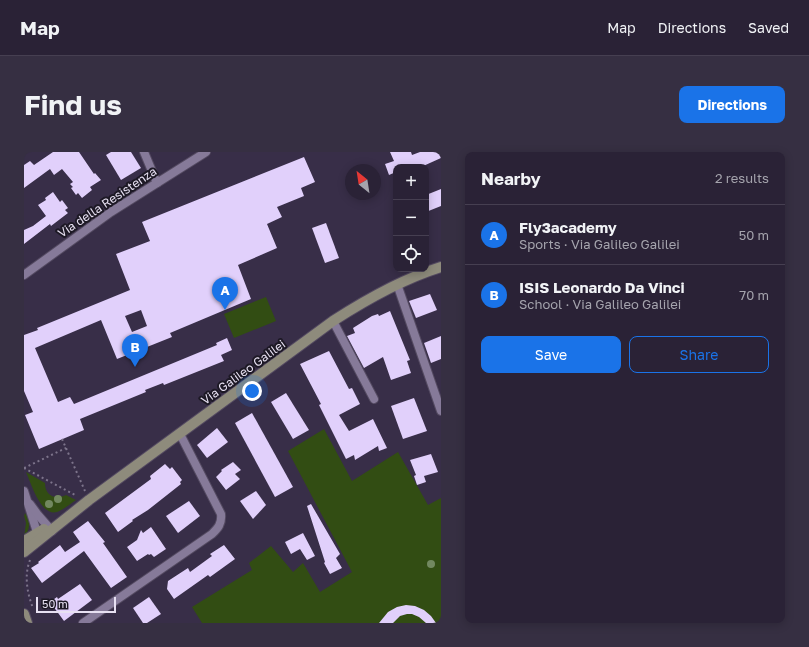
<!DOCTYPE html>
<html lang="en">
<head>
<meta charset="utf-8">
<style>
	body { margin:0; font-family:"Golos Text",sans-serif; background:#362f42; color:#f1f3f6 }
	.controls { position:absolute; right:12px; top:12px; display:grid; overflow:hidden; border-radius:8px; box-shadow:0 2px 10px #0003 }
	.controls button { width:36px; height:36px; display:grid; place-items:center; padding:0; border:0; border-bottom:1px solid #463f51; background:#2a2236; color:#f1f3f6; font:20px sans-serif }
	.compass { position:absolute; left:321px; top:12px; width:36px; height:36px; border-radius:50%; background:#2a2236; box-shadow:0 2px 10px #0003; rotate:330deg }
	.scale { position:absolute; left:12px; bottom:10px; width:80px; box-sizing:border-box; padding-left:4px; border:2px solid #e7e0f2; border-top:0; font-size:11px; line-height:14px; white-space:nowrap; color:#e7e0f2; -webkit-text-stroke:3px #1d1925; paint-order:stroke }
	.you { position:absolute; left:228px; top:239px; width:14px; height:14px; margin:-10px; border:3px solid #fff; border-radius:50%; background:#1a73e8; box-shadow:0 0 0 6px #1a73e833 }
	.badge { display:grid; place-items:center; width:26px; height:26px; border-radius:50%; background:#1a73e8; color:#fff; font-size:13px; font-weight:700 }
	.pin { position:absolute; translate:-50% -33px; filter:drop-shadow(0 1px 2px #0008) }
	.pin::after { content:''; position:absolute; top:21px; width:14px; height:12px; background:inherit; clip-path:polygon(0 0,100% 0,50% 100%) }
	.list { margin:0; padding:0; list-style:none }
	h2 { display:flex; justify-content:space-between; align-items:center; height:52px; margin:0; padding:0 16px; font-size:17px }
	h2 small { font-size:13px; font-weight:400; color:#a5a4ad }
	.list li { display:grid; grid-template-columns:26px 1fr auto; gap:12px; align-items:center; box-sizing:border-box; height:60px; padding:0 16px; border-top:1px solid #463f51 }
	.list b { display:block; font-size:15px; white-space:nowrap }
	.list p { margin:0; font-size:13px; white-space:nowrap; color:#a5a4ad }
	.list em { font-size:13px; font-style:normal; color:#a5a4ad }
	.actions { display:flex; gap:8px; padding:12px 16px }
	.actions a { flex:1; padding:9px 0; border:1px solid #1a73e8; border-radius:8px; text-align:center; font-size:14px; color:#1a73e8 }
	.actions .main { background:#1a73e8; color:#fff }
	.icon { flex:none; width:22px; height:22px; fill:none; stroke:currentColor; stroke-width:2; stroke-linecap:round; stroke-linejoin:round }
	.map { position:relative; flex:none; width:417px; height:471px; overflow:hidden; border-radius:8px }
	header { display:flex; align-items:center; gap:24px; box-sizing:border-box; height:56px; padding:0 20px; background:#2a2236; border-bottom:1px solid #463f51 }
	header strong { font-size:19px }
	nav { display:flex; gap:22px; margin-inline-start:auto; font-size:14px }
	.intro { display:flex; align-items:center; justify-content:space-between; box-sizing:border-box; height:96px; padding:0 24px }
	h1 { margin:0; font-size:28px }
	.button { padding:10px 18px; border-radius:8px; background:#1a73e8; color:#fff; font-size:14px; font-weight:700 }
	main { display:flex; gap:24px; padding:0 24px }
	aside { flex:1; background:#2a2236; border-radius:8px; box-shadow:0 2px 10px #0003 }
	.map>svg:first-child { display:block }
	.green { fill:#324d13 }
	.building { fill:#e1d0fb; fill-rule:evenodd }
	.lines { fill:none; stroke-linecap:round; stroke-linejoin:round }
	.street-casing { stroke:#544a61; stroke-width:10 }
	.secondary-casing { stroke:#544a61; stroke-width:12 }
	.path { stroke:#7d748b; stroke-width:2; stroke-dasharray:2 3; stroke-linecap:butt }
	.street { stroke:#867a99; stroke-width:8 }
	.secondary { stroke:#8e8b7c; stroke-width:10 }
	.tree { fill:#728860 }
	.labels { text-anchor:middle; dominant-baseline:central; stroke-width:4; stroke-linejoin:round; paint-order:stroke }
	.street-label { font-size:12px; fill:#e7e0f2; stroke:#1d1925 }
</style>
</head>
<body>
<header>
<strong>Map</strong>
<nav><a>Map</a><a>Directions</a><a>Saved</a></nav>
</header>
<div class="intro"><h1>Find us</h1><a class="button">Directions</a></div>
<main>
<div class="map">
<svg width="417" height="471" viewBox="0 0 417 471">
	<rect width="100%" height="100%" fill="#382e48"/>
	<g class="green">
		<polygon points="242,145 252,169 210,186 200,162"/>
		<polygon points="300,277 328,329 374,300 404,353 417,346 417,471 178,471 168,455 228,418 225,411 247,394 269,420 279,411 296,440 328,420 264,299"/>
		<path d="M2,320l19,11c0,13 10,17 21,12l10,5c-6,4 -13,10 -19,12 -16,5 -26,-29 -31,-40z"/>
		<path d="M1,361c6,8 5,17 -1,24l2,-14 -2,-7z"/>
	</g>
	<g class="building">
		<polygon points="29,0 55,0 70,22 71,21 77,28 66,35 68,38 58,46 54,41 52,43 47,36 49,35 46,32 49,30 38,17 30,23 26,17 0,36 0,13 6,9 10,13"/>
		<polygon points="87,0 107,0 117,16 97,28 82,3"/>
		<polygon points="366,0 387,0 388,3 396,0 417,0 417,6 397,15 372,15 372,20 365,23 361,12 370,9"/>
		<path d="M280,5l11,25 -14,6 3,8 -27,11 5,10 -15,7 10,24 -39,17 13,34 -81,34 2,4 -55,22 -16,-39 -66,28 23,54 12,-5 4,7 143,-59 -1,-2 11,-5 5,12 -11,5 3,6 -60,24 -1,-2 -18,7 1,2 -66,27 4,11 -45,19 -14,-34 8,-3 -9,-21v-56l14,-5 -1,-2 93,-38 -14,-36 34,-13 -8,-19zM117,158l6,16 -15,6 -7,-16z"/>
		<polygon points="417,37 417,54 402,60 402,43"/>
		<polygon points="29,40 36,50 38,48 44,56 41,58 44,61 27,74 26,72 0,92 0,78 9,74 22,64 14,53 22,48 21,46"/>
		<polygon points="302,71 315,106 301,111 288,76"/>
		<polygon points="406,142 413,158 392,166 385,149"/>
		<polygon points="366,159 386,208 383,209 387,221 367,228 359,205 340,216 323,184 331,181 329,176 348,164 354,162 355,164"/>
		<polygon points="417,184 417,207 407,211 400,191"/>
		<polygon points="305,199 325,237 328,236 336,252 315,263 325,279 349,267 363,296 355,299 354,294 331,308 330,303 322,307 295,253 297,252 276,212"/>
		<polygon points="262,241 285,278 269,287 247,250"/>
		<polygon points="390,246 403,279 379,287 367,254"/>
		<polygon points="228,261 269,335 251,345 211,271"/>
		<polygon points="193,276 204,290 183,306 173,293"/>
		<polygon points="407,302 414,320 400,324 402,330 393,333 390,324 392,323 386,308"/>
		<polygon points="209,310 217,318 211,322 216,327 202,338 192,325 198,319 197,318"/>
		<polygon points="141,312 146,317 148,315 158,328 156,330 157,332 124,358 108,368 109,369 94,380 81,361 127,327 126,324"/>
		<polygon points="232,339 242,353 229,367 216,349"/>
		<polygon points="165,349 176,364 154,381 142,364"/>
		<polygon points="287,352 316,402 312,406 318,416 306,422 300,411 301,410 283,354"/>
		<polygon points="64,369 81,390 79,391 103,425 87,436 60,399 18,431 7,416 15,411 14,410 36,393 41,400 56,390 49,380"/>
		<polygon points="127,375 142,397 130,405 127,402 125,403 124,402 113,409 103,395 113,388 117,378 119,381"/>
		<polygon points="279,381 291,404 283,408 276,397 267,402 261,390"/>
		<polygon points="200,393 211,407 186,425 184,423 150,447 143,437 144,429 164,416 166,420 188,404 186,402"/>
		<polygon points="56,432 68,448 40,469 26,450 33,445 34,447"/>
		<polygon points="125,445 137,462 123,471 119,471 109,456"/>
		<polygon points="382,453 391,454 400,458 407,464 412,471 402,471 395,465 388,462 383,462 376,464 369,471 355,471 364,460 373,455"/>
	</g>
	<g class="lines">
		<g class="street-casing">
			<g id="street">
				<polyline points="120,0 133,31"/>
				<polyline points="0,123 87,60 182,0"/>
				<polyline points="373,132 417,259"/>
				<polyline points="309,169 350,247"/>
				<polyline points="0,339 12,377 17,385"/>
				<polyline points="6,352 14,363 28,379"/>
				<path d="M59,471l129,-89c6,-6 10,-10 9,-20l-41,-80"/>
			</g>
		</g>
		<g class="secondary-casing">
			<g id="secondary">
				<polyline points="0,389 20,377"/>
				<path d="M0,400l65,-52 244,-179c34,-22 69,-42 108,-54"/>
				<polyline points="0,462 3,471"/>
			</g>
		</g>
		<g class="path">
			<polyline points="38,287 61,339"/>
			<polyline points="0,316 53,344"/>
			<polyline points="0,316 42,296"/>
			<path d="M6,408c-6,15 -3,33 3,48"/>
		</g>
		<use href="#street" class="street"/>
		<use href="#secondary" class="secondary"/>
	</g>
	<g class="tree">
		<circle cx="34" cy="347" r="4"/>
		<circle cx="25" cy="352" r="4"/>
		<circle cx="407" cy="412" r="4"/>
	</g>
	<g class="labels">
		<g class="street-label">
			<text transform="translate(83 50) rotate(-34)">Via della Resistenza</text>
			<text transform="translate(219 220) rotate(-36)">Via Galileo Galilei</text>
		</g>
	</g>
</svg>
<div class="controls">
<button>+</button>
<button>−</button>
<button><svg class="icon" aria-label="locate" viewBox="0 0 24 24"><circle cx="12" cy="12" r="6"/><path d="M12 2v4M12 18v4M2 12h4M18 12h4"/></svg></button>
</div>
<svg class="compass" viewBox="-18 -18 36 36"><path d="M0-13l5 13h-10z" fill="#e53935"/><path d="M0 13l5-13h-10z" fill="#a5a4ad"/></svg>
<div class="scale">50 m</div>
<div class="you"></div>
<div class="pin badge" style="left:201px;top:158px">A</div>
<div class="pin badge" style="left:111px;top:215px">B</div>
</div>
<aside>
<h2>Nearby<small>2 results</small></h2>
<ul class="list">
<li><span class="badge">A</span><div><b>Fly3academy</b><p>Sports · Via Galileo Galilei</p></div><em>50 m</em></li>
<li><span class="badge">B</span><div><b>ISIS Leonardo Da Vinci</b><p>School · Via Galileo Galilei</p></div><em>70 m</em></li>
</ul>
<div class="actions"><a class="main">Save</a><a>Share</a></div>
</aside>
</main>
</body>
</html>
